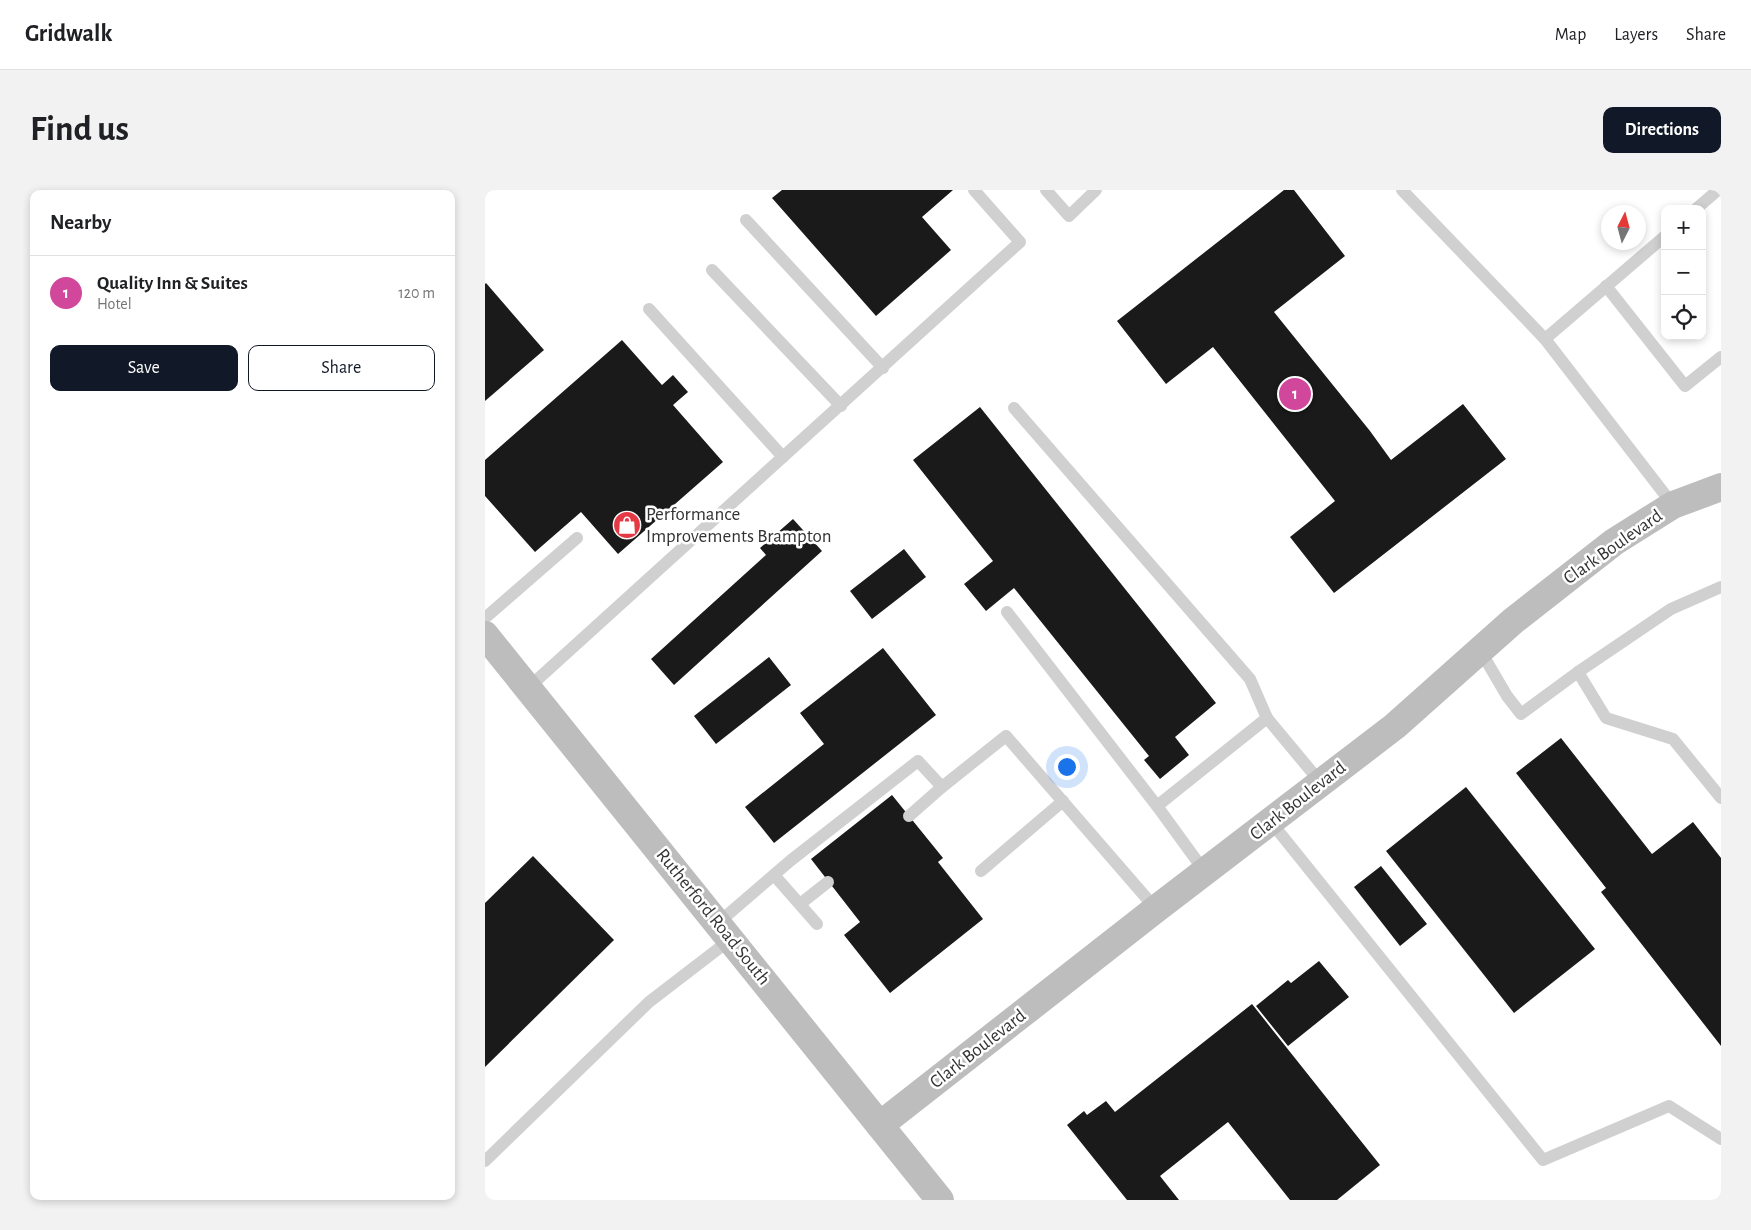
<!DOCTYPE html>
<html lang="en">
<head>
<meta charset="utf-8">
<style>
	body { margin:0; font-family:"Alegreya Sans",sans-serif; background:#f2f2f2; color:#202124 }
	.controls { position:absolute; right:15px; top:15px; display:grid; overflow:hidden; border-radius:10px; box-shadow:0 2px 8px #0003 }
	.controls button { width:45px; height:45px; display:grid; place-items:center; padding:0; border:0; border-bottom:1px solid #e0e0e0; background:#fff; color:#202124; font:25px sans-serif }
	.compass { position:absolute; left:1116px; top:15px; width:45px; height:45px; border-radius:50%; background:#fff; box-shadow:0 2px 8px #0003; rotate:6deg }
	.you { position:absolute; left:581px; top:576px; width:18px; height:18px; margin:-12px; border:4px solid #fff; border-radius:50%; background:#1a73e8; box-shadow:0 0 0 8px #1a73e833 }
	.badge { display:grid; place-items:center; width:32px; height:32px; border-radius:50%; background:#111827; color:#fff; font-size:16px; font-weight:700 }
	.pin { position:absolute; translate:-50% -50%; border:2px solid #fff; box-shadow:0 1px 5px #0006 }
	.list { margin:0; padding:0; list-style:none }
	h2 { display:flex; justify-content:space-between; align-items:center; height:65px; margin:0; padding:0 20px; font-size:21px }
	h2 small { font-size:16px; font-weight:400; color:#757577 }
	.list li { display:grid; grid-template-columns:32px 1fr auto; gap:15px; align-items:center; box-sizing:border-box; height:75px; padding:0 20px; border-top:1px solid #e0e0e0 }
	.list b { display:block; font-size:19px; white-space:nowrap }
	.list p { margin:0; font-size:16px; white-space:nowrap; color:#757577 }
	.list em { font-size:16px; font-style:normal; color:#757577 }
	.actions { display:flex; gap:10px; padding:15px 20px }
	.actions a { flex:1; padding:11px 0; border:1px solid #111827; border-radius:10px; text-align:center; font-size:18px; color:#111827 }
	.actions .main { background:#111827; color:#fff }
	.icon { flex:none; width:28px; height:28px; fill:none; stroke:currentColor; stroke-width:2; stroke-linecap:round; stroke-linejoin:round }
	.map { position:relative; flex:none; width:1236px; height:1010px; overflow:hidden; border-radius:10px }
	header { display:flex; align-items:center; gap:30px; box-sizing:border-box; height:70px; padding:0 25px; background:#fff; border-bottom:1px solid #e0e0e0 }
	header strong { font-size:24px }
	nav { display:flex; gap:28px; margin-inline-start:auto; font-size:18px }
	.intro { display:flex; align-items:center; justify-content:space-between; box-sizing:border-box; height:120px; padding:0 30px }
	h1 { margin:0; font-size:35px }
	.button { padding:12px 22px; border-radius:10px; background:#111827; color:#fff; font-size:18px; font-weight:700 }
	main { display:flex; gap:30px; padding:0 30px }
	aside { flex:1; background:#fff; border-radius:10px; box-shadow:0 2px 8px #0003 }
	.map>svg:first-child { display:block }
	.building { fill:#1a1a1a }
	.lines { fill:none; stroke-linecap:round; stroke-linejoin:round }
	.lane { stroke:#d0d0d0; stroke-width:12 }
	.secondary { stroke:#bdbdbd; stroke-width:28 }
	.labels { text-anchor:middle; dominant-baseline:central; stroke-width:5; stroke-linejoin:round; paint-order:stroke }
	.poi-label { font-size:19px; fill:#333; stroke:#fff; text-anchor:start }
	.street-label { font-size:19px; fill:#333; stroke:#fff }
</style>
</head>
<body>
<header>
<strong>Gridwalk</strong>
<nav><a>Map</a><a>Layers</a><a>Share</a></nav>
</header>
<div class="intro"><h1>Find us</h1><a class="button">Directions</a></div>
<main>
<aside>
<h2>Nearby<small></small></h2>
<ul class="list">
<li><span class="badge" style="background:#d1479c">1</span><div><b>Quality Inn &amp; Suites</b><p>Hotel</p></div><em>120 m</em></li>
</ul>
<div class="actions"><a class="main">Save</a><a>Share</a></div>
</aside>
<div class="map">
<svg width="1236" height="1010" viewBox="0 0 1236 1010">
	<rect width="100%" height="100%" fill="#fff"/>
	<g class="building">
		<polygon points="297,0 468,0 437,27 466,60 391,126 287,8"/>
		<polygon points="799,0 809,0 860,66 789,122 885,241 906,270 978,214 1021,269 849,403 805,347 850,311 728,157 681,194 632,131"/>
		<polygon points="1,93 59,160 0,211 0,94"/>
		<polygon points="137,150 177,195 188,185 203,202 188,215 238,272 133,364 96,322 50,362 0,306 0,270"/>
		<polygon points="495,217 731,513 690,547 704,565 675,589 659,570 664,566 529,398 501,421 479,394 508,371 428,270"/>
		<polygon points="308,329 337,361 189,495 166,469 281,365 275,358"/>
		<polygon points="419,359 441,387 387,429 365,401"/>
		<polygon points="398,458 451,525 289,653 260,617 339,554 315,523"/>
		<polygon points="284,467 306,495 231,554 209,526"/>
		<polygon points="1076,548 1167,664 1208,632 1236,668 1236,856 1116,702 1121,698 1031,583"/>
		<polygon points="981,597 1110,759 1029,823 901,661"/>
		<polygon points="407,605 458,668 453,672 498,729 405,803 359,745 375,732 326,669"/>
		<polygon points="48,666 129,750 0,877 0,713"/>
		<polygon points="896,676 942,734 915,756 869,697"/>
		<polygon points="834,771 864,807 803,856 771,816 803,790 806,793"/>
		<polygon points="767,814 895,975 852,1010 805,1010 743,932 675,986 694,1010 642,1010 582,935 599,921 602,925 621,911 630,922"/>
	</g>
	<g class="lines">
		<g class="lane">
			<polyline points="561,0 584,26 611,0"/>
			<polyline points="917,0 1060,149 1188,315"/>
			<polyline points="1211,19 1233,0"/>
			<polyline points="261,30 398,178"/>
			<polyline points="227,80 356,216"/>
			<polyline points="1121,96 1200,196 1236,167"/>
			<polyline points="164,119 298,267"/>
			<polyline points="1060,149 1180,46"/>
			<polyline points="529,218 765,489 782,528"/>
			<polyline points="522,422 672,616"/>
			<polyline points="0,428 92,348"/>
			<polyline points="995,460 1022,506 1036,524 1093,482 1121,528 1188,549 1236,608"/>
			<polyline points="1093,482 1186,419 1236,397"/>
			<polyline points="43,498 535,52 489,0"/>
			<polyline points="424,626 457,597"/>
			<polyline points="786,632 1058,970 1184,916 1236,949"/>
			<polyline points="496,681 578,611"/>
			<polyline points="720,682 672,616 782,528 836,593"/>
			<polyline points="289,685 332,734"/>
			<polyline points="315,714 343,692"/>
			<polyline points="233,733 305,671 433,571 457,597 521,546 671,719"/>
			<polyline points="0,971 164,812 246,749"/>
		</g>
		<g class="secondary">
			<polyline points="0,445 455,1010"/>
			<polyline points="395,935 671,719 910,536 1028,431 1129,352 1188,315 1236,297"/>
		</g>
	</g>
	<defs>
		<g id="shop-disc" transform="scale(1.4375)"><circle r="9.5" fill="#e63946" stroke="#fff"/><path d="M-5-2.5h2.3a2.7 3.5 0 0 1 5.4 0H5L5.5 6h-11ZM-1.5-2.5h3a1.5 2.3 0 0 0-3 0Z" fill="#fff"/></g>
	</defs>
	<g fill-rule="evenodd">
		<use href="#shop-disc" x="142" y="335"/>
	</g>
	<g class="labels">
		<g class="poi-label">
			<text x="161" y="324">Performance<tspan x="161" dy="22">Improvements Brampton</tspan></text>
		</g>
		<g class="street-label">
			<text transform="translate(1128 357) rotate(-35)">Clark Boulevard</text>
			<text transform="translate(813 611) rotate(-38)">Clark Boulevard</text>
			<text transform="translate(228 727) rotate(51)">Rutherford Road South</text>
			<text transform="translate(493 859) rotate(-38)">Clark Boulevard</text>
		</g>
	</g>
</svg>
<div class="controls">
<button>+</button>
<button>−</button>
<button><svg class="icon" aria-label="locate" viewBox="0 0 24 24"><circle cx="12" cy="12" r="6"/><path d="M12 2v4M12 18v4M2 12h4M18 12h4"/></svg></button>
</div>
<svg class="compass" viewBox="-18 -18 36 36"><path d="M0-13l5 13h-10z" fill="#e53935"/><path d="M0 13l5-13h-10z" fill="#757577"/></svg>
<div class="you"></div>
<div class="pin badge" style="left:810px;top:204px;background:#d1479c">1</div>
</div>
</main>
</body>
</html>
